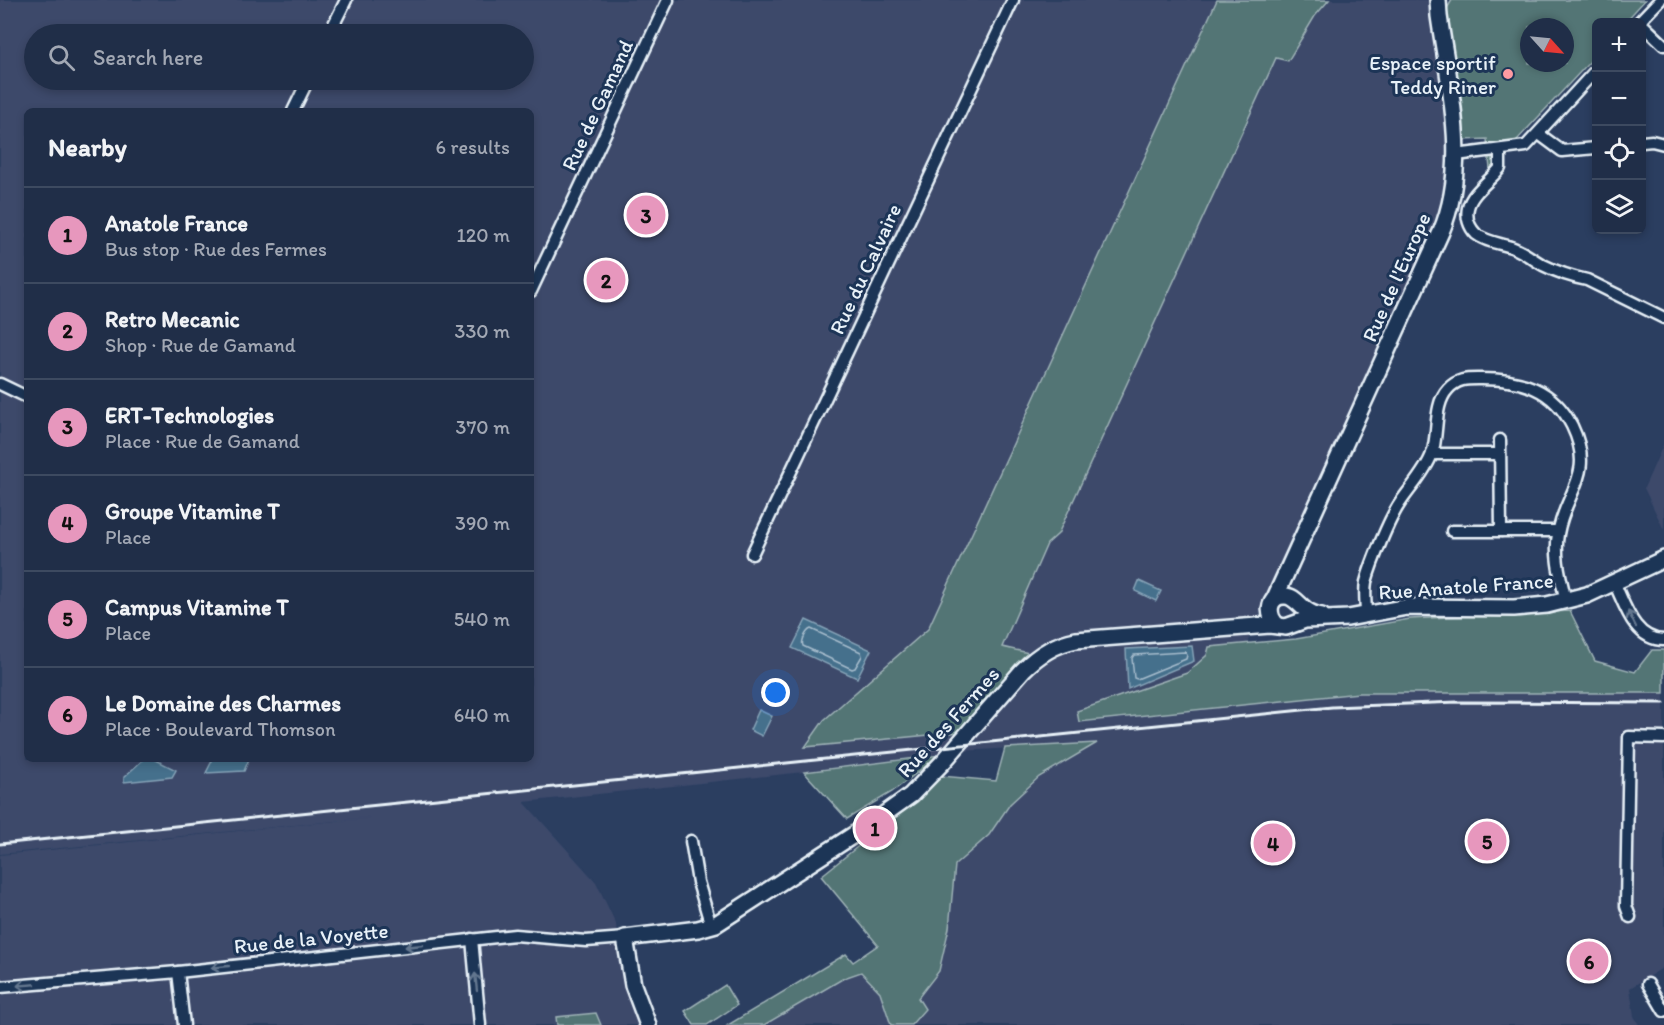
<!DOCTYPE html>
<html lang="en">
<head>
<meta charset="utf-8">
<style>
	body { margin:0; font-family:Itim,sans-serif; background:#2d3a52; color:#f1f3f6 }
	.controls { position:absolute; right:18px; top:18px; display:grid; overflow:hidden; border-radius:9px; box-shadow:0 3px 9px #0003 }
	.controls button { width:54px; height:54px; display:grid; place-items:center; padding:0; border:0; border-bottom:2px solid #3d4a60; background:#202e48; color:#f1f3f6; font:30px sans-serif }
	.compass { position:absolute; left:1520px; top:18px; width:54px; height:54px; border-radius:50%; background:#202e48; box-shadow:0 3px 9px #0003; rotate:117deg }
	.you { position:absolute; left:776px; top:693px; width:21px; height:21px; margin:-15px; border:4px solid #fff; border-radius:50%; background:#1a73e8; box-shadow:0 0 0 9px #1a73e833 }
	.badge { display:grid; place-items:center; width:39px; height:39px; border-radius:50%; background:#e797bd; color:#111; font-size:20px; font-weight:700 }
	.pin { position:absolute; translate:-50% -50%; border:3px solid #fff; box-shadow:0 2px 6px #0006 }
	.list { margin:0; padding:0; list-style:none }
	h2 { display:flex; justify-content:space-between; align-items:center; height:78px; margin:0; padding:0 24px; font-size:26px }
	h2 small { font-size:20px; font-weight:400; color:#a2a8b4 }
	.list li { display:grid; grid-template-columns:39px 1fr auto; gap:18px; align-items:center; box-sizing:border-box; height:96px; padding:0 24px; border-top:2px solid #3d4a60 }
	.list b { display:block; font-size:22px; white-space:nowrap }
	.list p { margin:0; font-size:20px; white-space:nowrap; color:#a2a8b4 }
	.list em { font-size:20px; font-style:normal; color:#a2a8b4 }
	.icon { flex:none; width:33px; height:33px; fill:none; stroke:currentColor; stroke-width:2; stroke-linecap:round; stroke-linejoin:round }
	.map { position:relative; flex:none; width:1664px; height:1025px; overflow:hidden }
	.search { position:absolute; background:#202e48; box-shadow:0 3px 9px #0003; left:24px; top:24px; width:510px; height:66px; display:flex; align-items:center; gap:15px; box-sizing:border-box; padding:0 21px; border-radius:33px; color:#a2a8b4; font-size:22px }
	.panel { position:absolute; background:#202e48; box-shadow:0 3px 9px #0003; left:24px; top:108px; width:510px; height:654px; border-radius:9px }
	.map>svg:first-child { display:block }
	.built { fill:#3c496b; fill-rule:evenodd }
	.green { fill:#537474; stroke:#9eb2b6; stroke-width:1.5; fill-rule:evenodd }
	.water { fill:#456f8c; stroke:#86a3b7; stroke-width:1.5 }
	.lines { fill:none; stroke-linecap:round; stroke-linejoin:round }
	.shore { stroke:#a7bdcd; stroke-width:1.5 }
	.street-casing { stroke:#e8f1f8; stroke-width:15 }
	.secondary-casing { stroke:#e8f1f8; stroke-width:20 }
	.street { stroke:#1d3557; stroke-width:10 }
	.secondary { stroke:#1d3557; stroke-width:15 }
	.rail { stroke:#e8f1f8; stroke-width:3 }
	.oneway { stroke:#64778f }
	.poi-dot { fill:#ff9aa2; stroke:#1d3557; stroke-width:2 }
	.labels { text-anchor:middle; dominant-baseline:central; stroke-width:6; stroke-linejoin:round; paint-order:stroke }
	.poi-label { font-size:21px; fill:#e8f1f8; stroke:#1d3557; text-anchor:end }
	.street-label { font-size:21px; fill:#e8f1f8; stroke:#1d3557 }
</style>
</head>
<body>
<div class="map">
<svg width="1664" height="1025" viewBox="0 0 1664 1025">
	<rect width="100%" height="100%" fill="#2b3e60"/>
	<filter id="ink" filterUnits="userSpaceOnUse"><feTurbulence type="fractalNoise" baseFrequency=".0167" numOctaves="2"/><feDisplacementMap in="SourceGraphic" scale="12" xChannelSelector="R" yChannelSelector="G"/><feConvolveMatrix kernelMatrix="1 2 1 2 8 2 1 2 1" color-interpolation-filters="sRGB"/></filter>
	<g filter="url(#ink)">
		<g class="built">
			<path d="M0,0h1433l-2,8 18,156 -10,56 -138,299 -54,124 49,-4 114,-20 160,-8 25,50 40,11 29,1v294l-34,21 4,28 5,9h-728l13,-16 -6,-11 21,-27 10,-43 5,-63 56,-61 29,-27 56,-34 -133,8 -158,21 -280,30 72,80 20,42 2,29 15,55 9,17h-642v-170l386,-39 -386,38zM34,34h490v46h-490zM27,111h504v648h-504z"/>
			<polygon points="1664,443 1664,530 1644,488"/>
			<polygon points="853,962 880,992 891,1025 759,1025"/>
		</g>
		<g class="green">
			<polygon points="1217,0 1329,0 1315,16 1288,61 1276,58 1058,534 1047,544 1002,647 1033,654 960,732 805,747 824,720 928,629"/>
			<path d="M1452,0h193l-20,22h-29v33l-106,114 -3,-30 -24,1 -18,-128zM1529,27h36v36h-36z"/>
			<polygon points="1570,611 1595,661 1635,672 1652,650 1664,650 1664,693 1359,693 1079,722 1077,711 1187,673 1207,655 1209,647 1296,639 1410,619"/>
			<polygon points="1097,743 1039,777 1010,804 989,835 955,865 949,928 939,971 918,998 925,1009 911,1025 891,1025 880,992 861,972 844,978 764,1025 728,1025 846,954 853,962 878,945 821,876 907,807 941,776 996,781 1005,748"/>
			<polygon points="940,755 892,792 847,819 804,772"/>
			<polygon points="725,985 737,1005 707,1025 694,1025 685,1011"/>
			<polygon points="596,1013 601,1025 557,1025 556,1017"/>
		</g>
		<g class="water">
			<polygon points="1139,581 1161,591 1156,601 1135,591"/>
			<polygon points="806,620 871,650 857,678 792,648"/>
			<polygon points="1192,646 1194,661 1128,689 1126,649"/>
			<polygon points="759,710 772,716 762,736 750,730"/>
			<polygon points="144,759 154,759 176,770 172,777 124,782 124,777"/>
			<polygon points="213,759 249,759 244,771 206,773"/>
		</g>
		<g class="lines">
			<g class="shore">
				<path d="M811,629l50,23 1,4 -7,12 -3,1 -49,-23c-2,-5 3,-15 8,-17z"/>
				<polygon points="1185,652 1187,655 1186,659 1137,679 1134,678 1132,658 1134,655"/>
			</g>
			<g class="street-casing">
				<g id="street">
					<polyline points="1639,22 1660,0"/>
					<polyline points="1642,24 1664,45"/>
					<polyline points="329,34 346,0"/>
					<polyline points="293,111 308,80"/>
					<polyline points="1539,134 1562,151 1596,148"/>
					<polyline points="1642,142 1652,141 1664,144"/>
					<path d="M1500,151v17c-9,12 -29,25 -32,40 -2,9 1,19 8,26 10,8 23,9 35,13 12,4 21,12 32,18 14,7 29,12 44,15l77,38"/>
					<polyline points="1456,155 1526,146 1596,70"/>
					<polyline points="531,291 668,0"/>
					<polyline points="0,384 27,397"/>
					<polyline points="1500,440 1501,531"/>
					<polyline points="1432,454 1500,454"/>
					<polyline points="1452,531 1558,531"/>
					<polyline points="752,554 1013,0"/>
					<path d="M1614,582c11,23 20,58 50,58"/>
					<path d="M1366,614c0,-10 -2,-22 0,-32 5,-18 23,-63 34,-79 10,-15 26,-32 32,-49 7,-21 1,-49 16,-65 10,-11 20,-10 33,-10 39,0 72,9 91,47 24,50 -7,65 -14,108 -4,23 3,45 8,67"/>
					<polyline points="691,841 698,882 711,926"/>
					<polyline points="1630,917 1626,906 1629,737 1664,738"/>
					<polyline points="472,939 480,1025"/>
					<polyline points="178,972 184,1025"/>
					<polyline points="1648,984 1664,1011"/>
					<polyline points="0,987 178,972 515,935 586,941 625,938"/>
				</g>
			</g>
			<g class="secondary-casing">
				<g id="secondary">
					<path d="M1274,600l167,-368c29,-69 8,-145 -2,-216l-1,-16"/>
					<path d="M1279,626c-13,-8 -12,-31 6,-30 9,0 13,8 20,13 5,4 11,6 17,7"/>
					<path d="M648,1025l-15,-40 -8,-47 73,-9 18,-5 156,-101 39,-28 32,-33 80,-92c15,-15 31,-26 53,-30l194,-15 16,2 19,-7 43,-2 59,-11 107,1 33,-3 40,-10 77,-36"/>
				</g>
			</g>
			<use href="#street" class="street"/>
			<use href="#secondary" class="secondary"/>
			<polyline class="rail" points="0,844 1332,707 1458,702 1664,703"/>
		</g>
		<defs><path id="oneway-shaft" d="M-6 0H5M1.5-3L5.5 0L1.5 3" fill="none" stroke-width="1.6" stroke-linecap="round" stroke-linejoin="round" transform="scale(1.5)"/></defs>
		<g class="oneway">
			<use href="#oneway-shaft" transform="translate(1632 619) rotate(-116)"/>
			<use href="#oneway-shaft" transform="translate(414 946) rotate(174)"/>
			<use href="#oneway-shaft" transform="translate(220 967) rotate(174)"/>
			<use href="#oneway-shaft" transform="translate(476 982) rotate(-96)"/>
			<use href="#oneway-shaft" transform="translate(26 985) rotate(175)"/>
		</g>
	</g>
	<circle class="poi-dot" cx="1508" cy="74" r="6"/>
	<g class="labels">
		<g class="poi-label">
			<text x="1496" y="62">Espace sportif<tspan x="1496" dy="24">Teddy Riner</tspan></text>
		</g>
		<g class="street-label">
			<text transform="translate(597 105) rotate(-65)">Rue de Gamand</text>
			<text transform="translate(865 269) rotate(-65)">Rue du Calvaire</text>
			<text transform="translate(1396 277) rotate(-66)">Rue de l'Europe</text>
			<text transform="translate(1466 586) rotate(-4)">Rue Anatole France</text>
			<text transform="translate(948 722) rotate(-48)">Rue des Fermes</text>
			<text transform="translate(311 938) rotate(-6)">Rue de la Voyette</text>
		</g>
	</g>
</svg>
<div class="controls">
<button>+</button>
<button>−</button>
<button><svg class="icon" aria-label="locate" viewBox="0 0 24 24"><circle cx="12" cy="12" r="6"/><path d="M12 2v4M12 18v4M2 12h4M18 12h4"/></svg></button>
<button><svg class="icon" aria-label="layers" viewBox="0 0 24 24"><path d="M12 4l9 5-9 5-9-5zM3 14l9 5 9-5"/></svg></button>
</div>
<svg class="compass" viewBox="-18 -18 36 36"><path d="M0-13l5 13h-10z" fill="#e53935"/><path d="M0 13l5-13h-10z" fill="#a2a8b4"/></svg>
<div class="you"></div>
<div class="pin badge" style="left:875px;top:828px">1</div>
<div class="pin badge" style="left:606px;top:280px">2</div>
<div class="pin badge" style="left:646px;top:215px">3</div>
<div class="pin badge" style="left:1273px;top:843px">4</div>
<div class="pin badge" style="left:1487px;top:841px">5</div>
<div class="pin badge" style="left:1589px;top:961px">6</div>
<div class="search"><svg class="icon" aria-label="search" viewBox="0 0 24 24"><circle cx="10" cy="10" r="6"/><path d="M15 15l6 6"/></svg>Search here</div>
<section class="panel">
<h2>Nearby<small>6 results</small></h2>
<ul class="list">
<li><span class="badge">1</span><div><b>Anatole France</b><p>Bus stop · Rue des Fermes</p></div><em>120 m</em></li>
<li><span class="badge">2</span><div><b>Retro Mecanic</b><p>Shop · Rue de Gamand</p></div><em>330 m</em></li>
<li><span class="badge">3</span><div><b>ERT-Technologies</b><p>Place · Rue de Gamand</p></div><em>370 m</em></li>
<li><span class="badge">4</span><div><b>Groupe Vitamine T</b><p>Place</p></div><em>390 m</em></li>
<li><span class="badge">5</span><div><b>Campus Vitamine T</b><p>Place</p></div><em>540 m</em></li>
<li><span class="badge">6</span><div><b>Le Domaine des Charmes</b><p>Place · Boulevard Thomson</p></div><em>640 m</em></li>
</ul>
</section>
</div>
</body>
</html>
